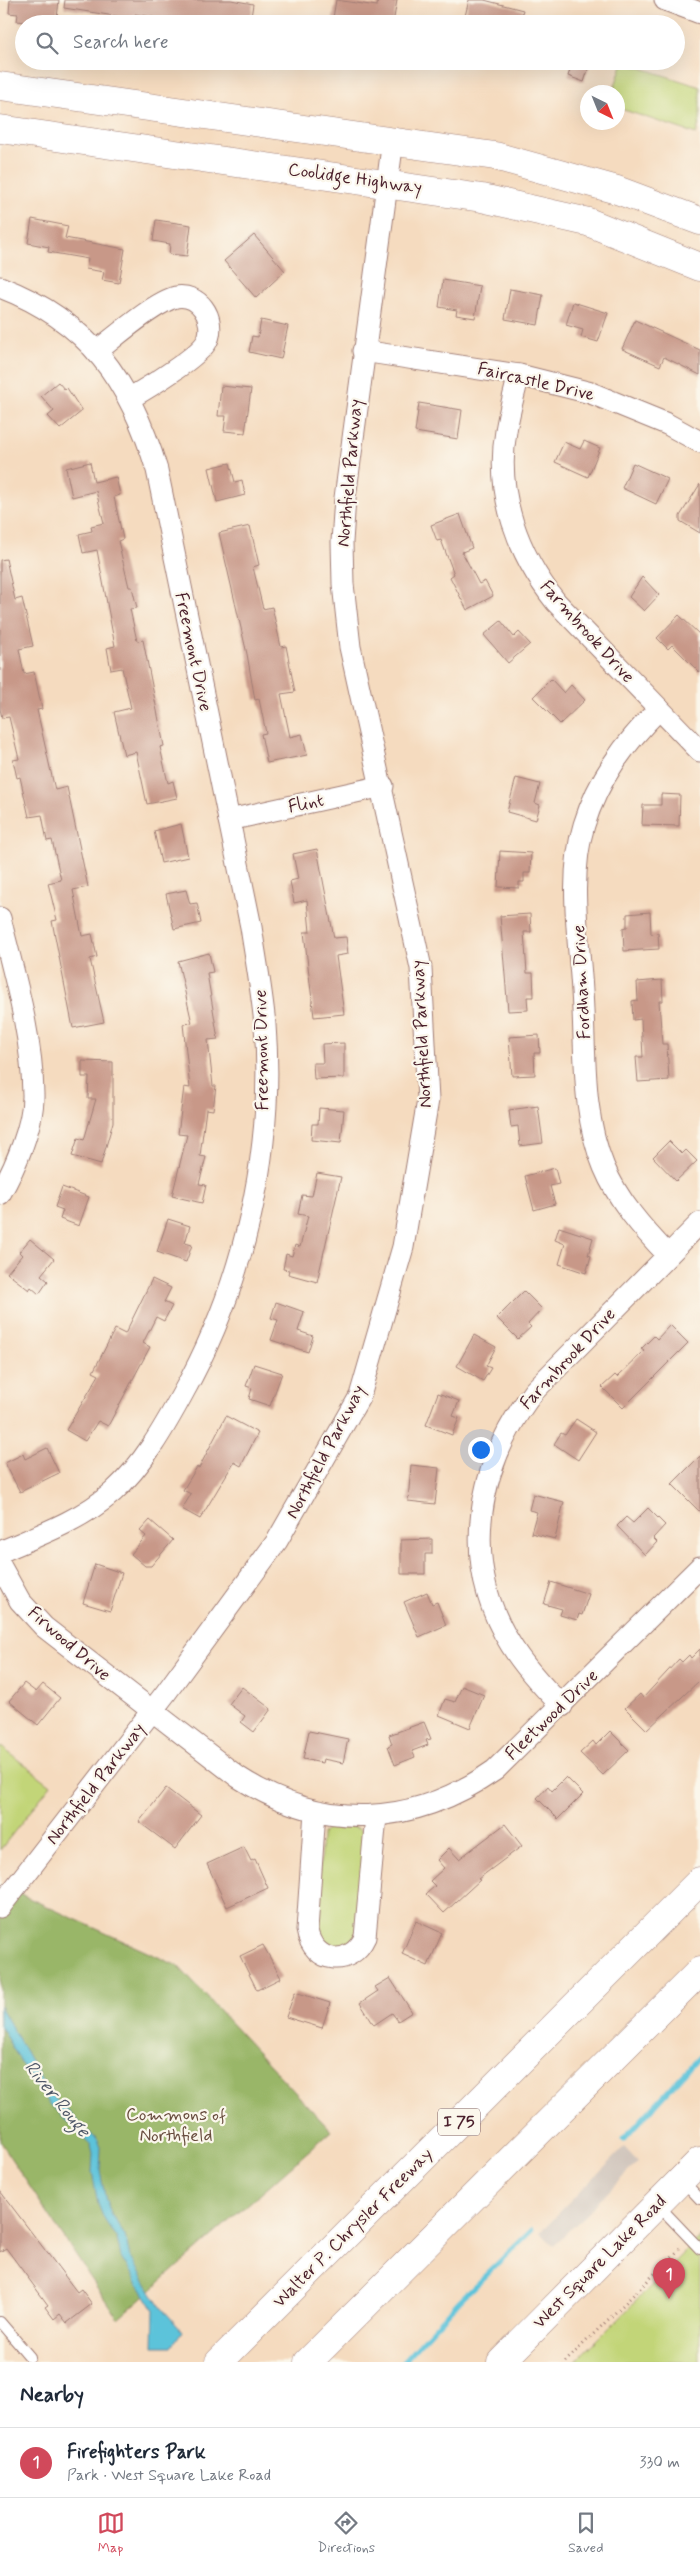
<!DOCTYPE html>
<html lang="en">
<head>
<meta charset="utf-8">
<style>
	body { margin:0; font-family:Mynerve,sans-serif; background:#f6f6f7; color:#1f2937 }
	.compass { position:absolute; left:580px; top:85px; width:45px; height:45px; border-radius:50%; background:#fff; box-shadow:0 5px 20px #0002; rotate:137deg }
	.you { position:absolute; left:480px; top:1449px; width:18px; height:18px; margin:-12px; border:4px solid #fff; border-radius:50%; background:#1a73e8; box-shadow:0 0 0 8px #1a73e833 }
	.badge { display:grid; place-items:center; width:32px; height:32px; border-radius:50%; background:#d1495b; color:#fff; font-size:16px; font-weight:700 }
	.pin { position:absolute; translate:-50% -41px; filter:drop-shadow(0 1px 2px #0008) }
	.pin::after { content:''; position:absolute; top:26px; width:18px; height:15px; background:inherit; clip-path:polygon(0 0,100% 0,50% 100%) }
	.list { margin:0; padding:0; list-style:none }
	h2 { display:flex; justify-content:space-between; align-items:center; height:65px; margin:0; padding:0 20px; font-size:21px }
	h2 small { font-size:16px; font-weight:400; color:#747a83 }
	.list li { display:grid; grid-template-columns:32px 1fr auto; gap:15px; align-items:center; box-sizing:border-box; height:70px; padding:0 20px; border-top:1px solid #e0e1e3 }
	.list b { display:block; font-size:19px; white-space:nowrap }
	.list p { margin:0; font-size:16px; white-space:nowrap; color:#747a83 }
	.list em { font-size:16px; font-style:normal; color:#747a83 }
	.icon { flex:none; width:28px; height:28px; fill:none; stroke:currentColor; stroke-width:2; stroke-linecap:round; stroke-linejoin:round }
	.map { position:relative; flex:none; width:700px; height:2362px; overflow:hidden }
	.search { position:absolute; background:#fff; box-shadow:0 5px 20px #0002; left:15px; right:15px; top:15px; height:55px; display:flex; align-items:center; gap:12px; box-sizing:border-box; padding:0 18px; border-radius:28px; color:#747a83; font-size:19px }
	.sheet { height:135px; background:#fff }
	nav { display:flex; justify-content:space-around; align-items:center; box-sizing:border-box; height:70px; border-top:1px solid #e0e1e3; background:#fff; font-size:14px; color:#747a83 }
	nav a { display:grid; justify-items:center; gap:2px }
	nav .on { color:#d1495b }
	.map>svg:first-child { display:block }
	.industrial { fill:#cec2b9 }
	.green { fill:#c2d578; stroke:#867a52 }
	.forest { fill:#99b668; stroke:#726a4a }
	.water { fill:#5cc3da; stroke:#537182 }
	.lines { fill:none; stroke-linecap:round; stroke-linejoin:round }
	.stream { stroke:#5cc3da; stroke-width:5 }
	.building { fill:#c89888 }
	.service-casing { stroke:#a07d75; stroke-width:12 }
	.minor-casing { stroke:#a07d75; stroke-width:23 }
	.secondary-casing { stroke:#a07d75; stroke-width:29 }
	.motorway-casing { stroke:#a07d75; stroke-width:29 }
	.path { stroke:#a07d75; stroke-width:3; stroke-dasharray:1 4; stroke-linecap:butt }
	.service { stroke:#fff; stroke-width:10 }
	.minor { stroke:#fff; stroke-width:21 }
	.secondary { stroke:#fff; stroke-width:28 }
	.motorway { stroke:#fff; stroke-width:28 }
	.labels { text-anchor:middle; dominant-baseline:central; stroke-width:4.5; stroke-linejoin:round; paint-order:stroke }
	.shield { fill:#fbf7ec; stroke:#7f6065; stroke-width:1 }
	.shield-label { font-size:16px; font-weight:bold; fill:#4a1f2b }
	.street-label { font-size:18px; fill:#4a1f2b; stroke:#fbf7ec }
	.park-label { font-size:18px; fill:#684c3e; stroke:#fbf7ec }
	.water-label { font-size:19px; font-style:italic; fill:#505868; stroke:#fbf7ec }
</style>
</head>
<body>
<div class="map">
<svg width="700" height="2362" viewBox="0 0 700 2362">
	<rect width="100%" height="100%" fill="#fbf7ec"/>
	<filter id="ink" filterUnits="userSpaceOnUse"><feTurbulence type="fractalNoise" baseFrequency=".02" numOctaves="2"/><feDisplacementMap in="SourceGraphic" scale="10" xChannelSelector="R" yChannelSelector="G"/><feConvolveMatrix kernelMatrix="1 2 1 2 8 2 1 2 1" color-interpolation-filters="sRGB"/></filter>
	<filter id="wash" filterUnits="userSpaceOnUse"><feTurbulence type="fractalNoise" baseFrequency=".0096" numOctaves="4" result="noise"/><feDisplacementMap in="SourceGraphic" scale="20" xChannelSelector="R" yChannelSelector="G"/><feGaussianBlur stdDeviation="1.12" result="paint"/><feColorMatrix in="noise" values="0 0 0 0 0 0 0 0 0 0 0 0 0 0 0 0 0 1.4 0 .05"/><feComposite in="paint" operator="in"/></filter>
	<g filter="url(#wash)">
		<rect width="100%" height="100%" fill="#f5dbbf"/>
		<polygon class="industrial" points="624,2147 638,2162 554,2246 540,2232"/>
		<g class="green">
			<polygon points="623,62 700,87 700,121 696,134 618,108 618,92 613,92"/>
			<polygon points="0,1746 51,1785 0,1850"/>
			<path d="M335,1826c12,1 26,-2 30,12l-8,97 -14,13c-16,0 -22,-4 -27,-20l6,-94 7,-7z"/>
			<polygon points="700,2237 700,2362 575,2362"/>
		</g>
		<polygon class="forest" points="0,1885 178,1966 331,2131 118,2319 0,2142"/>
		<polygon class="water" points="0,2006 42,2080 56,2099 98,2141 101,2147 100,2171 106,2201 112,2215 125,2236 130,2256 161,2307 182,2331 172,2346 153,2346 154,2310 121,2257 117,2239 104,2219 98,2204 92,2172 93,2154 91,2146 50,2104 35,2085 0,2027"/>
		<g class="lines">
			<g class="stream">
				<polyline points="623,2140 700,2056"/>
				<polyline points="403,2362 460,2300 532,2230"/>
			</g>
		</g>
		<g id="blocks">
			<g class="building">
				<polygon points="10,0 59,0 57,18 36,16 35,23 17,21 18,14 9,13"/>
				<polygon points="65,0 231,0 253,4 250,24 173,24 173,21 135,14 134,19 64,8"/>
				<polygon points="336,0 377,6 378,0 397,0 393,24 332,24"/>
				<polygon points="469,0 484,0 523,10 519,24 463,24"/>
				<polygon points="573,61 591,61 584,82 568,76"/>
				<polygon points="32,219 68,226 65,238 125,249 119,283 102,280 104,272 86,269 88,259 48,252 49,247 28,243"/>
				<polygon points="156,220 191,225 187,256 169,254 170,244 153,241"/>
				<polygon points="254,235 285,271 256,298 224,261"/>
				<polygon points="443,280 480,286 475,318 456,315 457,310 439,307"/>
				<polygon points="510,289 543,295 538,325 505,319"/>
				<polygon points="573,302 608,313 598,342 581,337 583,330 566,325"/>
				<polygon points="261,320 288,326 281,359 249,352 252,336 258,337"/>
				<polygon points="635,320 700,350 700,375 664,357 660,366 622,349"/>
				<polygon points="58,382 65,390 67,388 82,411 60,429 48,416 54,411 41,396"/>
				<polygon points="221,386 251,389 245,433 224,431 226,416 218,416"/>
				<polygon points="419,403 462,410 458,439 415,432"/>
				<polygon points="584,441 600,448 588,477 555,462 564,442 580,449"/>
				<polygon points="90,462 94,482 116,477 120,495 114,497 123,539 118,541 129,587 132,587 137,608 130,609 137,641 143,640 164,746 160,747 168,783 173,781 177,798 147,804 136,752 124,755 114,712 131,708 122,668 111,670 107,648 115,646 97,550 83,553 79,534 92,531 91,526 104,523 96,491 72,497 66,468"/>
				<polygon points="230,463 235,482 242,480 245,495 217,502 209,468"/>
				<polygon points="633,463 668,479 656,504 622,488"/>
				<polygon points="700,484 700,533 680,521 680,516"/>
				<polygon points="460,514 472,548 462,552 479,584 485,581 493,596 467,610 450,577 454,574 441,540 437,541 431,525"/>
				<polygon points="250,526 259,565 253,567 263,609 272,607 281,647 286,646 295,692 281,694 290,737 302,734 307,755 267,763 261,734 266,733 259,699 255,700 247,654 219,533"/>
				<polygon points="6,559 15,600 22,598 33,646 19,649 24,674 34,672 42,709 37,710 55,790 67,787 88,887 73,890 82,936 92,934 97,957 90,959 104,1022 73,1028 52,921 57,920 48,883 61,880 52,840 47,841 42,815 29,817 20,777 17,778 13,760 19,759 9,717 2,718 0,709 0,560"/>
				<polygon points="642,577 659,595 644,611 629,597"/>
				<polygon points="679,615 700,635 700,673 672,645 668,649 657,638"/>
				<polygon points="501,621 514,637 519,632 530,644 508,663 484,635"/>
				<polygon points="551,679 564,693 571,685 585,700 560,724 533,697"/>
				<polygon points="516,778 540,784 535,803 540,805 536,820 507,812"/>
				<polygon points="661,794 680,795 679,826 642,825 643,805 661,805"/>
				<polygon points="181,824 188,857 161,863 154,831"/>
				<polygon points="317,849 334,938 346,937 348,954 336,956 344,1014 314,1017 304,932 310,932 307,900 294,903 290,881 298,879 293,854"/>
				<polygon points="500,851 531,853 530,873 524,873 524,882 519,882 519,888 498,887"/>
				<polygon points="186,890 190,904 197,903 201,923 174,929 166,894"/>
				<polygon points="650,912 651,934 658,933 659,949 624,951 623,928 627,927 627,914"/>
				<polygon points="530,914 531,932 524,932 527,973 533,973 534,997 527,997 528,1010 508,1011 500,916"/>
				<polygon points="209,953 213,972 207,973 218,1039 208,1040 213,1086 216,1086 213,1110 206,1109 200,1156 206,1157 199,1184 206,1185 202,1203 172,1196 187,1135 178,1134 184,1087 190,1088 183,1024 192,1023 178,961"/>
				<polygon points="662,980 663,1001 659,1001 662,1044 667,1044 669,1080 638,1082 636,1057 643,1057 641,1019 633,1020 632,1001 638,1000 637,982"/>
				<polygon points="539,1035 540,1053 534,1053 535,1075 512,1076 509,1037"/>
				<polygon points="344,1043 344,1078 314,1079 313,1063 323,1063 322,1044"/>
				<polygon points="82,1061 113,1062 113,1122 101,1164 72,1156 78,1138 84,1140 96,1099 88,1099 89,1077 82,1077"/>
				<polygon points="538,1106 543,1143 520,1146 518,1126 511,1127 509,1110"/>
				<polygon points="319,1108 344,1110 341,1143 311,1140 312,1124 318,1124"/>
				<polygon points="669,1141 682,1154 686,1150 697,1161 676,1181 653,1157"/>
				<polygon points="555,1168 559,1184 550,1186 555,1204 534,1210 525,1176"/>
				<polygon points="317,1173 341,1177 317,1282 288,1274 289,1270 283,1269 286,1254 292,1256 295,1245 300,1247 308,1216 298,1214 302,1195 312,1196"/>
				<polygon points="62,1187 89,1197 79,1226 60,1219 63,1210 55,1207"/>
				<polygon points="168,1219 190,1226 185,1243 192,1245 186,1262 157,1252"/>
				<polygon points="559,1227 593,1238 588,1255 591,1256 586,1273 559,1264 565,1244 555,1240"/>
				<polygon points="30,1239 54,1259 41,1275 48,1281 39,1294 31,1287 29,1290 7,1273 22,1255 19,1252"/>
				<polygon points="152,1279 171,1288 164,1302 172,1306 164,1321 156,1317 143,1343 150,1347 108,1426 98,1421 85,1441 66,1430 99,1375 93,1372 115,1329 125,1334"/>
				<polygon points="524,1291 542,1309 528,1324 531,1327 518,1339 497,1318"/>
				<polygon points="276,1302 304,1312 298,1331 313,1336 308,1352 271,1340 278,1320 271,1318"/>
				<polygon points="670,1325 688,1343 623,1408 602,1387 615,1375 617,1377 644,1351 641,1349 654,1336 657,1339"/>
				<polygon points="474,1335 496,1347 486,1366 491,1368 483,1381 457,1366"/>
				<polygon points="254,1364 282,1373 270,1406 249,1399 252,1388 246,1386"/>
				<polygon points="438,1393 459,1401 453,1416 459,1418 452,1435 426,1425"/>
				<polygon points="226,1416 258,1433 241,1466 234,1462 200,1519 182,1509 191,1494 183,1490 197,1467 199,1468"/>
				<polygon points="576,1419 596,1432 578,1460 554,1444 561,1433 565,1435"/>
				<polygon points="47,1448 59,1473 20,1492 5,1463 23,1454 25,1459"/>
				<polygon points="700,1456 700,1512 672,1484"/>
				<polygon points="411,1465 439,1468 435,1504 408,1501"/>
				<polygon points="533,1494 564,1502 555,1539 531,1533 537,1512 529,1510"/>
				<polygon points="648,1508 665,1525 653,1538 657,1542 645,1555 617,1526 626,1517 633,1523"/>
				<polygon points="150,1520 173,1540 151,1566 145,1566 131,1554 146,1536 140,1531"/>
				<polygon points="432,1539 432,1554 425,1554 425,1574 401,1574 401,1540"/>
				<polygon points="95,1564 122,1573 110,1611 83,1603"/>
				<polygon points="551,1582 589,1594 582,1615 579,1614 577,1620 560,1615 562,1609 544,1604"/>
				<polygon points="427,1592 432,1604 437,1602 446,1625 419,1637 404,1602"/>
				<polygon points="700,1649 700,1680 647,1730 625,1708 640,1694 643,1698 679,1659 682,1662 689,1655 691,1658"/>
				<polygon points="24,1683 36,1692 43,1684 60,1698 38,1725 9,1701"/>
				<polygon points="462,1686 484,1695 470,1728 439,1715 445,1699 455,1702"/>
				<polygon points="242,1687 271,1709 254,1732 241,1722 245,1716 229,1704"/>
				<polygon points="424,1722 431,1739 426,1740 428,1745 412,1751 415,1757 395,1765 388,1746 392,1744 389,1735"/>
				<polygon points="309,1731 348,1739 343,1763 323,1759 322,1763 303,1759"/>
				<polygon points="610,1731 629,1750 603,1775 580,1753 593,1741 596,1745"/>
				<polygon points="566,1777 583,1794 558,1819 537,1798 548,1786 552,1791"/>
				<polygon points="166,1788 201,1815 175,1849 139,1822"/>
				<polygon points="505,1824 522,1846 478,1879 480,1880 444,1913 426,1894 435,1886 430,1881 444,1868 437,1860 449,1848 459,1859"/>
				<polygon points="244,1847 251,1861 255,1859 268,1888 227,1907 207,1864"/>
				<polygon points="416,1921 442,1933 428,1966 402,1954"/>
				<polygon points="263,1945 281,1978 257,1990 240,1956"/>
				<polygon points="390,1978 412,2012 398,2021 392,2013 374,2025 360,2003 378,1991 375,1987"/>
				<polygon points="295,1992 330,2003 322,2028 286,2017"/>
				<polygon points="0,2191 77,2292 81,2289 92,2304 67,2323 60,2314 54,2319 45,2307 48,2305 6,2248 0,2252"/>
			</g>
		</g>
	</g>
	<g filter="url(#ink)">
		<use href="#blocks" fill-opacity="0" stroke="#a07d75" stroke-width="1"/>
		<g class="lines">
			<g class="service-casing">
				<g id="service">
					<polyline points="682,2180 700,2199"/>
					<polyline points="658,2205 700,2249"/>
					<polyline points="0,2322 30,2357"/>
				</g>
			</g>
			<g class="minor-casing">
				<g id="minor">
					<polyline points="665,0 700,13"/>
					<path d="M0,287c89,34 130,94 157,183l94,457c5,33 11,65 14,98 10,125 -21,259 -82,368 -19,35 -40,72 -70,99 -33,29 -74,43 -113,60"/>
					<path d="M97,351c18,-14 58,-49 79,-54 11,-2 21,3 27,11 7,9 9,23 4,33 -7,15 -61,48 -77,57"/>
					<polyline points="363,351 519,375 591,393 667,424 700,442"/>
					<path d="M519,375c-5,19 -10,37 -13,56 -11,63 12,123 50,171l144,149"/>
					<path d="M659,709c-34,34 -61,70 -75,116 -16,52 -5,113 -2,166 4,58 -1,122 22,176 14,34 39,62 64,88"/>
					<polyline points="229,820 383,786"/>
					<path d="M0,918c14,57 32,116 33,176 1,30 -18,74 -33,100"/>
					<path d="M0,1565l20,36 24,26 194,150c85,55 175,50 257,-7l205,-203"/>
					<path d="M562,1706c-19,-19 -37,-38 -51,-61 -52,-83 -34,-180 23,-254l166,-168"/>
					<path d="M315,1811l-8,119c6,34 44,38 58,7l11,-121"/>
					<polyline points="0,1907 165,1694 277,1541 360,1396 403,1247 428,1100 421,968 350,647 343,584 342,542 345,498 393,140"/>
				</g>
			</g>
			<g class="secondary-casing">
				<g id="secondary">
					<polyline points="0,86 495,156 617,190 700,221"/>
					<polyline points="0,129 482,198 588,222 700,267"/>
					<polyline points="501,2362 700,2161"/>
				</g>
			</g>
			<g class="motorway-casing">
				<g id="motorway">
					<polyline points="219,2362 700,1881"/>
					<polyline points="308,2362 700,1971"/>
				</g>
			</g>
			<polyline class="path" points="565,2362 682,2247"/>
			<use href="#service" class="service"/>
			<use href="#minor" class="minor"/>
			<use href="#secondary" class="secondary"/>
			<use href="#motorway" class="motorway"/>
		</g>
	</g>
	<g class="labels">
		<rect class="shield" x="438" y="2108.5" width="42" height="27" rx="4"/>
		<g class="shield-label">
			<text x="459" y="2122">I 75</text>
		</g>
		<g class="street-label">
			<text transform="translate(355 179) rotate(8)">Coolidge Highway</text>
			<text transform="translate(536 382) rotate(13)">Faircastle Drive</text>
			<text transform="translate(350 473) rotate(-85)">Northfield Parkway</text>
			<text transform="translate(587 632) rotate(48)">Farmbrook Drive</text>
			<text transform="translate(193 652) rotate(78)">Freemont Drive</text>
			<text transform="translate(306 804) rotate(-12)">Flint</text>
			<text transform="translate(582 982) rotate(-93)">Fordham Drive</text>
			<text transform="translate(422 1034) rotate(-93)">Northfield Parkway</text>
			<text transform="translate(262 1050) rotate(-91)">Freemont Drive</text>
			<text transform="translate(568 1359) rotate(-47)">Farmbrook Drive</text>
			<text transform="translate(326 1452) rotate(-62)">Northfield Parkway</text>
			<text transform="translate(69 1644) rotate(41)">Firwood Drive</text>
			<text transform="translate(552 1715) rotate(-44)">Fleetwood Drive</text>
			<text transform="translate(96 1784) rotate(-52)">Northfield Parkway</text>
			<text transform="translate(353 2228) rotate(-45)">Walter P. Chrysler Freeway</text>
			<text transform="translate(600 2262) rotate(-45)">West Square Lake Road</text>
		</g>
		<g class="park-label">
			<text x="176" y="2115">Commons of<tspan x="176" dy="21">Northfield</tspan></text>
		</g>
		<g class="water-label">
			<text transform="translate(57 2099) rotate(51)">River Rouge</text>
		</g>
	</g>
</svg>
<svg class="compass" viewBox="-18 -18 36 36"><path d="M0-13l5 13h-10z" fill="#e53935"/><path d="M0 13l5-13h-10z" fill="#747a83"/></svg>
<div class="you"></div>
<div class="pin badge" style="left:669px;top:2299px">1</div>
<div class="search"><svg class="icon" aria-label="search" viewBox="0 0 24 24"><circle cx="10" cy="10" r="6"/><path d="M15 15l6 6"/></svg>Search here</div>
</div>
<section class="sheet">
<h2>Nearby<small></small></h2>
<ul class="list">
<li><span class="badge">1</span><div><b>Firefighters Park</b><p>Park · West Square Lake Road</p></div><em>330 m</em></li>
</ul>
</section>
<nav>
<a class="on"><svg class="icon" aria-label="map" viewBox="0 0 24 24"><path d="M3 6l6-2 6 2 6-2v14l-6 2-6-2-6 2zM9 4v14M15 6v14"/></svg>Map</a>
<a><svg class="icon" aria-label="directions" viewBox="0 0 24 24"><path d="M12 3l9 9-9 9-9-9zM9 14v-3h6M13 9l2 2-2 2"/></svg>Directions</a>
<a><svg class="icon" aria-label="saved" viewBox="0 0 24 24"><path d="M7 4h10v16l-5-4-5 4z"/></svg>Saved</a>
</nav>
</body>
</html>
